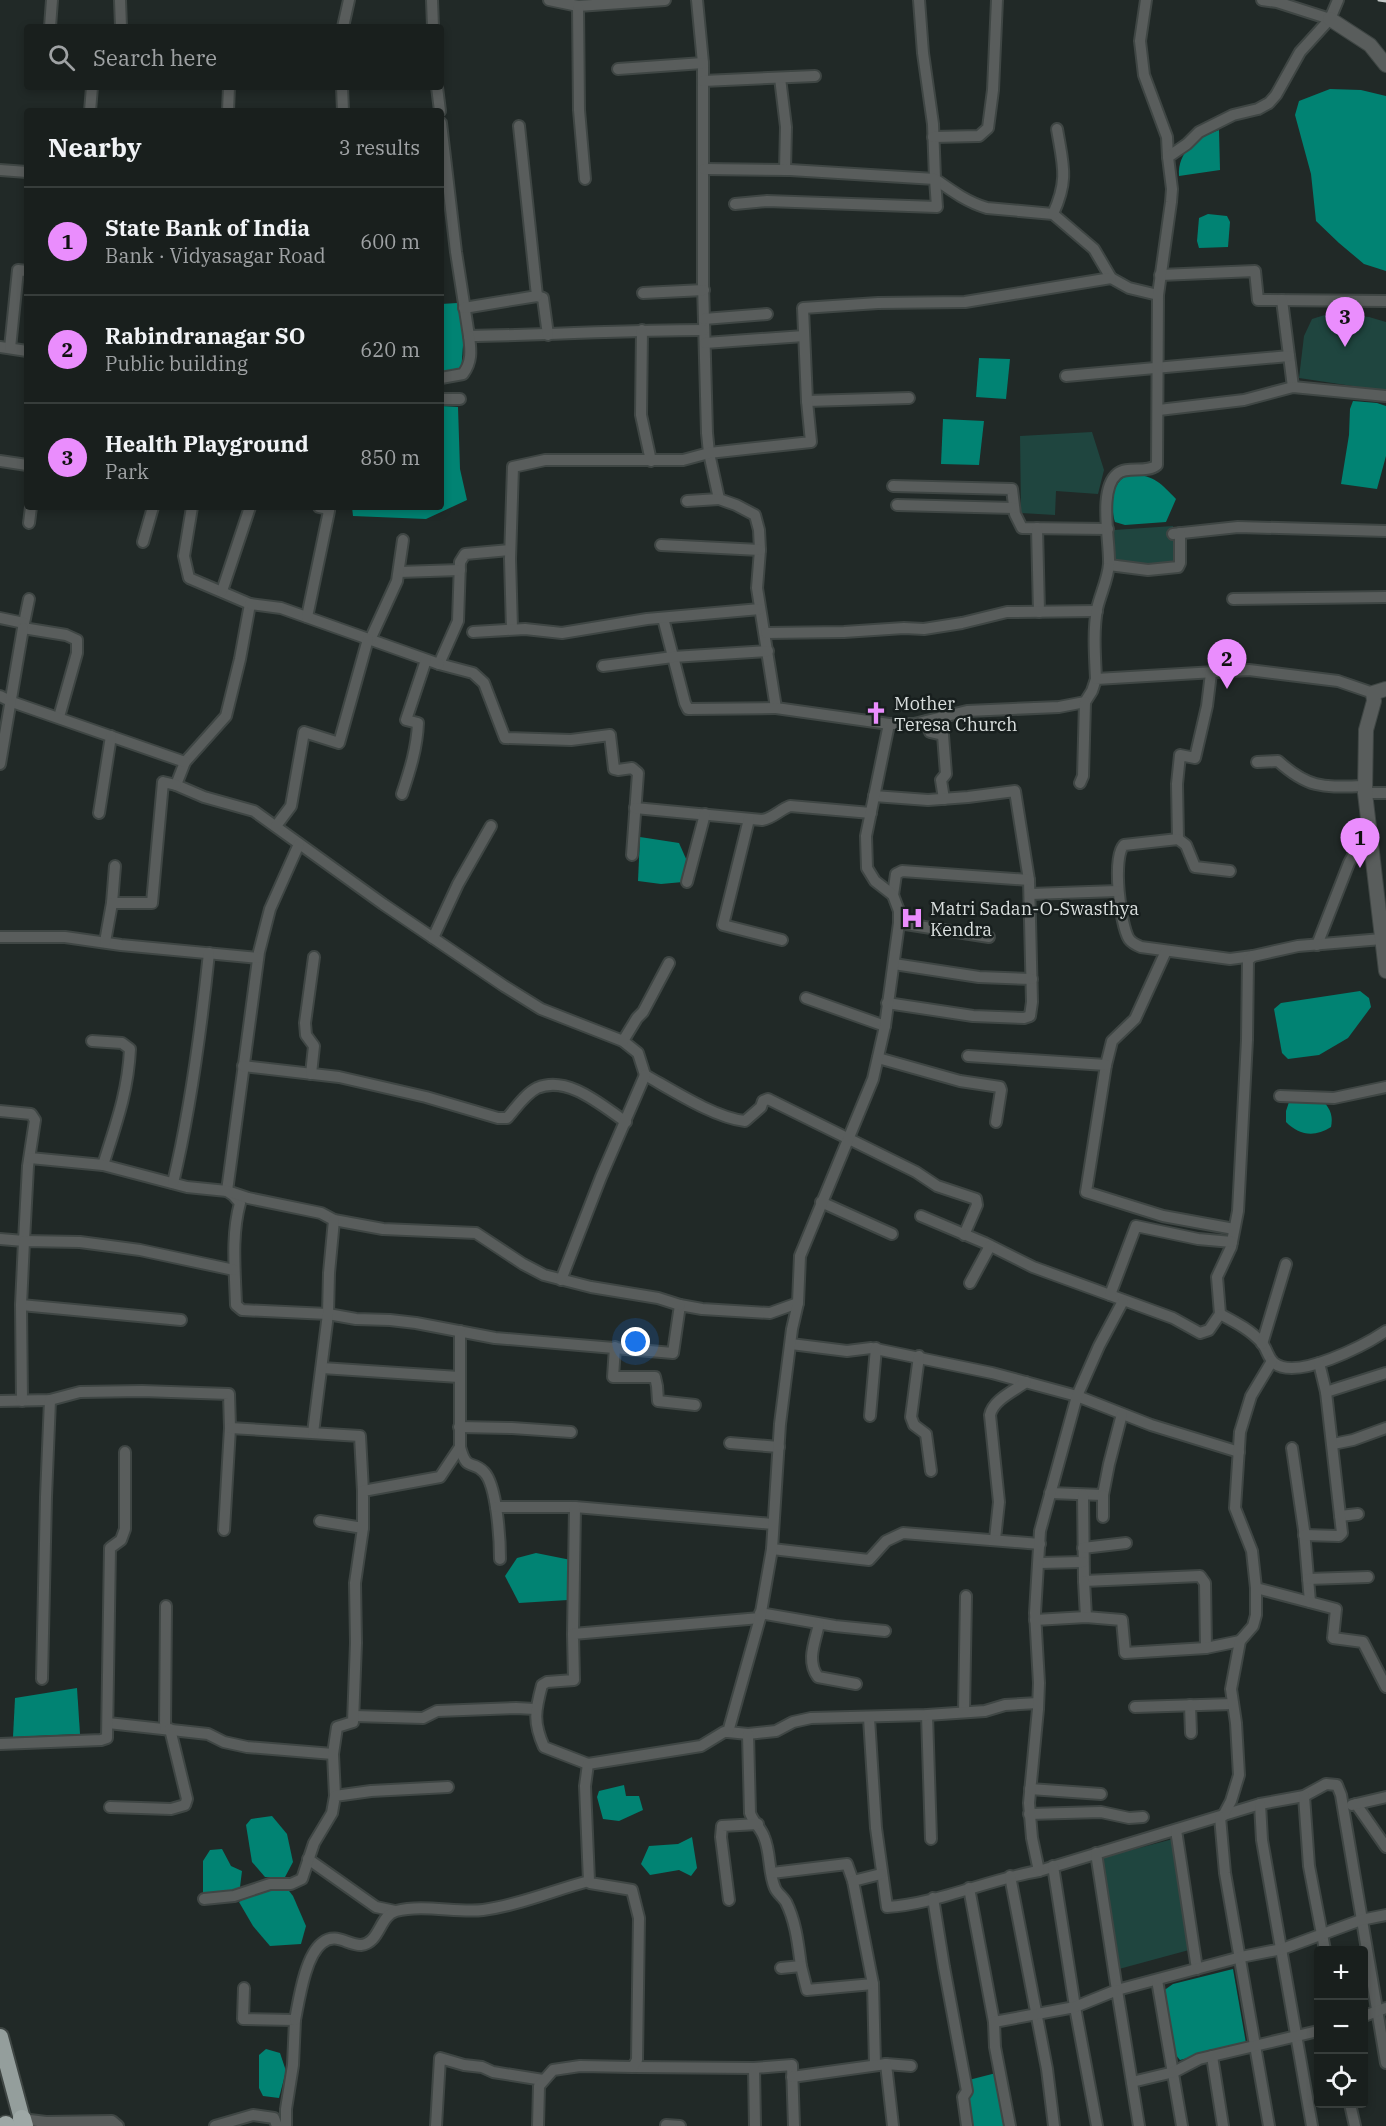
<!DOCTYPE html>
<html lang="en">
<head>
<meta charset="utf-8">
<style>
	body { margin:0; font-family:"IBM Plex Serif",serif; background:#222726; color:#f1f3f6 }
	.controls { position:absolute; right:18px; bottom:18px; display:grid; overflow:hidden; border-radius:6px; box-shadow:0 3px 9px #0003 }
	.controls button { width:54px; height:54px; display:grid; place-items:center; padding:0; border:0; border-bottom:2px solid #373d3b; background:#191f1d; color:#f1f3f6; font:30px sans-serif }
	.you { position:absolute; left:636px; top:1342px; width:21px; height:21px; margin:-15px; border:4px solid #fff; border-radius:50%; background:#1a73e8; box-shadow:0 0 0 9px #1a73e833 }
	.badge { display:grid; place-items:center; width:39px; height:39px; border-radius:50%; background:#ea8dfd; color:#111; font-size:20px; font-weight:700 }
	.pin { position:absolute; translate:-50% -50px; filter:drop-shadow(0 2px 3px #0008) }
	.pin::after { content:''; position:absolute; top:32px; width:21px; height:18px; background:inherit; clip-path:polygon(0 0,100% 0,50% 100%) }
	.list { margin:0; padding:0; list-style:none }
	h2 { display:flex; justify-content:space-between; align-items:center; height:78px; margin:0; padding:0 24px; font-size:26px }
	h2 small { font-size:20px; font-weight:400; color:#9fa2a4 }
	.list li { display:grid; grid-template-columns:39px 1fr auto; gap:18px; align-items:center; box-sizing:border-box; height:108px; padding:0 24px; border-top:2px solid #373d3b }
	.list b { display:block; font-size:22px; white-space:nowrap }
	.list p { margin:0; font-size:20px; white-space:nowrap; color:#9fa2a4 }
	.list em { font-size:20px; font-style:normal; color:#9fa2a4 }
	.icon { flex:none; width:33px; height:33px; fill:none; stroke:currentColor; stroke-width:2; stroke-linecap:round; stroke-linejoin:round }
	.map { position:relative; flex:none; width:1386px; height:2126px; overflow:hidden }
	.search { position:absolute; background:#191f1d; box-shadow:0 3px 9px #0003; left:24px; top:24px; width:420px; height:66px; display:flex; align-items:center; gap:15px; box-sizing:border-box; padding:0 21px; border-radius:6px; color:#9fa2a4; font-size:22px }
	.panel { position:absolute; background:#191f1d; box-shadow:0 3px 9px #0003; left:24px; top:108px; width:420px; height:402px; border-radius:6px }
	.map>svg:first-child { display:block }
	.green { fill:#1f453f }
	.water { fill:#018373 }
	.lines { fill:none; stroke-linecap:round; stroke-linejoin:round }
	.minor-casing { stroke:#3f4644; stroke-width:14 }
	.tertiary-casing { stroke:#3f4644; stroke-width:16 }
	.trunk-casing { stroke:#3f4644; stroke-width:20 }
	.motorway-casing { stroke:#3f4644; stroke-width:21 }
	.minor { stroke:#595d5c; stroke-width:10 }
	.tertiary { stroke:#595d5c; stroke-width:14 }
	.trunk { stroke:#949e9c; stroke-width:16 }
	.motorway { stroke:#9ea8a6; stroke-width:18 }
	.rail { stroke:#c1c6c5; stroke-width:3 }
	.labels { text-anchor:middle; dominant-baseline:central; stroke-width:5; stroke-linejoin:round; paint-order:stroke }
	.poi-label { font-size:18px; fill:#dadfde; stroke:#181f1e; text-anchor:start }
</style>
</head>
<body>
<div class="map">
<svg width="1386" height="2126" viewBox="0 0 1386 2126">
	<rect width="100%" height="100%" fill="#212927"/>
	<g class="green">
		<polygon points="1331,313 1369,317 1386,322 1386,391 1299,378 1304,336 1312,319"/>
		<polygon points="1092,432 1104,470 1098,494 1056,491 1055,515 1021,513 1020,436"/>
		<polygon points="1173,526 1174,564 1152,567 1115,563 1114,530"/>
		<polygon points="1173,1839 1189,1950 1119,1969 1101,1858"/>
	</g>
	<g class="water">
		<polygon points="1330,89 1361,90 1386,96 1386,271 1364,264 1339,243 1316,221 1311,174 1295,115 1299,101"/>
		<path d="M1219,130l1,40 -41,6c-2,-25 19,-38 40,-46z"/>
		<polygon points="1208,214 1227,216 1230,222 1228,247 1199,248 1197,241 1199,218"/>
		<polygon points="457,303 464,331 461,373 441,374 441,304"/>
		<polygon points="979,358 1010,359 1006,399 976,397"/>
		<polygon points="1353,401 1377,403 1386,406 1386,456 1377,489 1341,484 1349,435 1350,409"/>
		<polygon points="441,406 458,407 460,469 467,500 426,519 353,516 352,507 441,507"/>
		<polygon points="943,419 984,421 979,465 941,464"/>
		<path d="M1133,474c21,2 28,9 43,25l-10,23 -41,3 -10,-3c-4,-12 -4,-36 8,-44 1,-1 8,-3 10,-4z"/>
		<polygon points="640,837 679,843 687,861 683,882 661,884 638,881"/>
		<polygon points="1360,991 1369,998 1371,1007 1348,1038 1319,1055 1288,1059 1282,1053 1274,1009 1281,1003"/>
		<path d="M1297,1100l27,2c7,8 9,15 7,25 -17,11 -32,8 -45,-5v-11l3,-9z"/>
		<polygon points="536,1553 571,1560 568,1600 519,1603 505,1576 517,1558"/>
		<polygon points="77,1688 80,1734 13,1737 15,1698"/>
		<polygon points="624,1785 626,1796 639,1796 643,1810 619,1821 603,1819 597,1797 599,1791"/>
		<polygon points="272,1816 287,1834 293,1862 285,1877 265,1877 252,1862 246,1825 251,1819"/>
		<polygon points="692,1837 697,1868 691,1876 679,1870 650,1875 641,1864 649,1846 678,1844"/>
		<polygon points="222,1849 231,1866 242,1871 240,1887 233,1895 203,1894 203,1861 210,1850"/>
		<polygon points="286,1887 293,1896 306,1926 301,1944 270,1946 253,1926 239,1902 258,1889"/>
		<polygon points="1233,1969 1246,2043 1180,2060 1174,2053 1163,1991 1173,1984"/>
		<polygon points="266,2049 280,2053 286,2071 279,2098 263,2096 259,2088 259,2055"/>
		<polygon points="996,2073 1006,2126 970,2126 961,2082"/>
	</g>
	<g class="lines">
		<g class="minor-casing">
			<g id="minor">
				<polyline points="120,0 121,27"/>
				<polyline points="432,0 433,27"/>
				<polyline points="549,0 578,6 665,0"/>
				<polyline points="697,0 703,63 703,284 707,433 709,453 719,499 736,505 755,515 759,530 760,550 757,588 776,708 889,724 914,724 967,711 1059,707 1085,702 1092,691 1096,679 1249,670 1338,681 1373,693"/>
				<path d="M919,0l4,53 10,71 2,55c17,12 32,23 52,29l66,6 41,35 17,29 18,10 29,7"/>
				<polyline points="1146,0 1140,41 1144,75 1167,137 1168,157"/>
				<polyline points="1262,0 1277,2 1330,19"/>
				<polyline points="578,6 579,110 585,179"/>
				<polyline points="50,27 52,0"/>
				<polyline points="343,27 349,0"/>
				<polyline points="618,69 703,63"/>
				<polyline points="780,78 786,127 785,170"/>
				<polyline points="703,81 815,76"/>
				<polyline points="342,87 343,111"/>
				<polyline points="437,87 440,111"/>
				<polyline points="90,111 92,87"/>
				<polyline points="228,111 229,87"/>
				<path d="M441,123l15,129 13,84c79,-1 157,-6 235,-6"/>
				<polyline points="933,137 979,136 988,128 993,90 997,0"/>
				<polyline points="704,169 790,170 935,179 937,207 767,201 735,204"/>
				<polyline points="0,170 27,172"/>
				<path d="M1053,214c16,-35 10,-49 4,-85"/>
				<polyline points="1160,275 1255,271 1258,300 1386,301"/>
				<polyline points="643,293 704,290"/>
				<polyline points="537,296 543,298 548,335"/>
				<polyline points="1282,300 1293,387"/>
				<polyline points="464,308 537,296 519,126"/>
				<polyline points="704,319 767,314"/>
				<polyline points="642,330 641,415 651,461"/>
				<polyline points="705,343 804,336"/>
				<polyline points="0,347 27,351"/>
				<polyline points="10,348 18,270 27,271"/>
				<polyline points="1066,376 1289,356"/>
				<path d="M441,378l22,-4c9,-12 8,-23 6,-38"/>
				<polyline points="441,399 460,399"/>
				<polyline points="807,401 909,398"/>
				<polyline points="1159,410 1244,400 1293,387 1386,396"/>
				<polyline points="0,461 27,465"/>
				<polyline points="893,486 1012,489 1015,514 1022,528 1108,529"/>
				<polyline points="687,501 719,499"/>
				<polyline points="897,505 1014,508"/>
				<path d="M192,507l-8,49 5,22 61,26 -10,55 -14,57 -41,46 -9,23 28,12 50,14 129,93 121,82 37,23 82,32 15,12 7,22c27,15 70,43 100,46l16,-14 2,-6 5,-2 148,73 21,14 39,13 1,6 -13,30"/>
				<polyline points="29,523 31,507"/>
				<polyline points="1037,528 1039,612"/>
				<polyline points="1173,534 1238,527 1386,531"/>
				<polyline points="143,542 153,507"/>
				<polyline points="661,545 760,550"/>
				<polyline points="510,550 465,554 460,562 458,621 439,664 473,673 484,683 505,738 571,740 610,735 614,769 618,770 632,768 638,773 632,855"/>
				<polyline points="1109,565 1148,570 1178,567 1180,563 1180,533"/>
				<polyline points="399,572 460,570"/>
				<polyline points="222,591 250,507"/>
				<polyline points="29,599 23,628 66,635 77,640 77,653 59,717"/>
				<polyline points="1233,599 1386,597"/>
				<polyline points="250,604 281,608 439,664"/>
				<polyline points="307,617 329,511 324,508 319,507"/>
				<polyline points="0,618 24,623"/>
				<polyline points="663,618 685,703 688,709 776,708"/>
				<polyline points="512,629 510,559 513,467 545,460 683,460 709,453 811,442 807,401 803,308 878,303 965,302 1111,278"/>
				<polyline points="473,632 525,629 562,633 647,619 760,609"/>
				<polyline points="766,633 844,632 904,628 924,629 962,623 1007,612 1097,611"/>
				<polyline points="370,640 397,581 403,540"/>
				<polyline points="603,666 673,657 768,651"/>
				<path d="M1096,679c-1,-23 -3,-47 1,-70 3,-14 11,-30 12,-45 1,-23 -11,-74 8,-90 10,-9 29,0 40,-9l1,-170 13,-93 1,-13 -4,-32 19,-13 12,-12 34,-17 25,-6 11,-6 7,-8 24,-43 30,-33 8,-19"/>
				<polyline points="0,696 12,702 185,762"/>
				<polyline points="927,721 930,732 943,735 946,774 941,780 944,799"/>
				<path d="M1257,762l21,-1c32,29 47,26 88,25"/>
				<polyline points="0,764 23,628"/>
				<polyline points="1080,783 1083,776 1085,702"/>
				<polyline points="1365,793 1386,793"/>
				<path d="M402,794c8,-24 15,-46 16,-71l-12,-3 20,-60"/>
				<polyline points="874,796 928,800 968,797 1015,791 1029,880 1032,1002 1030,1016 1024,1018 973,1016 887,1003"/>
				<path d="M635,808l127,12c12,-2 17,-10 28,-14l81,7"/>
				<polyline points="99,813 111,736"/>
				<polyline points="749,819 723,925 782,940"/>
				<polyline points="276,826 291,806 304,732 339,743 368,639"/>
				<polyline points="1178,839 1177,784 1180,755 1195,758 1207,706 1211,673"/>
				<path d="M299,844l-29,65 -11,43 -32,239 6,4 7,8c-9,33 -5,68 -4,102l6,5 86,4 28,5 34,1 26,3 79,15 178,15 7,-48 22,4 68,4 28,-10"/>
				<path d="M1230,871l-35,-4 -9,-22 -8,-6 -54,6c-12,12 -4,79 5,94 3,4 7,6 12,8l89,12 23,-3"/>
				<polyline points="687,882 705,814"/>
				<polyline points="1030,894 1118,891"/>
				<polyline points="893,895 896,874 902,871 1029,880"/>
				<polyline points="112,903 115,866"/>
				<polyline points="899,923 989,937"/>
				<polyline points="0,937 65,937 121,945 258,958"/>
				<polyline points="433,938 458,884 491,826"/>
				<polyline points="105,942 112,903 152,903 163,782 176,785"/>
				<polyline points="1317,945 1349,863 1355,852 1371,851"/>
				<polyline points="1166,951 1135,1019 1112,1041 1106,1065 1086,1192 1163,1216 1234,1229"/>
				<polyline points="894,964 979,977 1032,979"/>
				<polyline points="806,998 885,1026"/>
				<path d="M92,1041l30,2 8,6c-2,43 -14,75 -27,116"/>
				<polyline points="623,1041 637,1018 643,1012 669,963"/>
				<polyline points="968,1056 1106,1065"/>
				<polyline points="878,1058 960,1081 1000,1087 1001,1090 996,1122"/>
				<path d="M243,1066l96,11 87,20 72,21h9c9,-10 18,-24 30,-30 31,-13 64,17 89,34"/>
				<polyline points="311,1074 314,1046 306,1035 305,1023 314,957"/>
				<polyline points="1280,1096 1334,1098 1386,1087"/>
				<polyline points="0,1111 31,1114 35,1120 28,1166 24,1241 0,1239"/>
				<polyline points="30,1158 103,1165 187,1187 227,1191 248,1198 321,1213 334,1220 383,1229 476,1233 523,1264 544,1275 591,1287 658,1298 680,1305"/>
				<path d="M173,1183c18,-76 28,-153 36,-230"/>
				<polyline points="821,1202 892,1234"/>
				<polyline points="921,1216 985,1243 1033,1267 1173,1318 1200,1333 1209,1330 1220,1314 1217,1277 1231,1247 1238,1211 1247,1040 1248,960 1253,956 1298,946 1382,939"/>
				<polyline points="561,1280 601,1177 645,1075"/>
				<polyline points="970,1283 990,1246"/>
				<polyline points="1110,1295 1136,1226 1198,1239 1232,1242"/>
				<polyline points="21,1305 181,1320"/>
				<path d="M1220,1314c15,8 31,16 42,29 5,6 6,15 12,20 23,18 91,-18 112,-32"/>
				<polyline points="791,1344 847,1351 871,1348 992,1373 1077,1396 1151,1425 1239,1452"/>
				<polyline points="1262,1344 1286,1264"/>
				<polyline points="615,1347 613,1377 655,1377 657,1386 658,1401 695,1405"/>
				<polyline points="919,1356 911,1417 914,1425 926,1434 931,1471"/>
				<polyline points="322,1368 459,1377"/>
				<polyline points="1326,1392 1386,1373"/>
				<polyline points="0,1401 50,1400 80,1392 142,1391 229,1394 230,1428 224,1530"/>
				<polyline points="22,1401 21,1305 24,1241 80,1242 140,1250 234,1270"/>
				<polyline points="870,1416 876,1348"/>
				<polyline points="459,1427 512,1428 571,1432"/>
				<polyline points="230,1428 360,1436 363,1491"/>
				<polyline points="313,1433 328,1314 329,1273 334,1220"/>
				<polyline points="730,1443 779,1447"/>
				<polyline points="1333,1444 1353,1440 1386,1428"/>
				<path d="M460,1447c7,26 12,12 24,25 13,13 16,68 16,87"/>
				<polyline points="1292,1448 1304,1530 1310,1602"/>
				<polyline points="1050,1493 1103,1495 1109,1464 1122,1414"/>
				<polyline points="1083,1495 1084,1581 1200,1576 1205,1583 1206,1648"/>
				<polyline points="496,1507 575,1507 773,1524"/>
				<polyline points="1340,1516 1358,1514"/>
				<polyline points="1103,1517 1103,1495"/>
				<polyline points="320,1521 363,1528"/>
				<polyline points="1304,1535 1339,1536 1342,1533 1326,1392 1319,1363"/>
				<path d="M995,1539l4,-37 -9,-87c3,-15 24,-24 36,-33"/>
				<polyline points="1083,1548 1126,1543"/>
				<polyline points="772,1549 869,1560 886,1541 903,1533 1040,1544"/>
				<polyline points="1039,1563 1083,1562"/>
				<polyline points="1308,1579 1368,1577"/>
				<polyline points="1084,1581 1086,1617"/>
				<polyline points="1256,1588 1336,1609 1333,1638 1363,1642 1386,1687"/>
				<polyline points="760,1613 835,1626 885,1631"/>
				<polyline points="1035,1620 1086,1617 1122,1620 1125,1653 1206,1648 1240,1641"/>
				<path d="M819,1624c-4,18 -13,37 -1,53l38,7"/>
				<polyline points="573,1634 575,1507"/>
				<polyline points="42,1679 46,1497 50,1400"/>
				<polyline points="1190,1705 1191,1733"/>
				<polyline points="1135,1707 1233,1704"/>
				<polyline points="964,1712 966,1596"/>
				<polyline points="927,1715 931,1839"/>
				<polyline points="354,1716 423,1718 437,1711 516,1708 535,1709"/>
				<path d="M869,1718l7,110 11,79c50,-3 102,-28 152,-36l221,-67 44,-8 22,-12 11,1 4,10 45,268"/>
				<polyline points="108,1723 208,1734 224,1742 247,1747 333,1754"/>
				<polyline points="165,1728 166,1606"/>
				<polyline points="728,1732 748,1734 776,1731 793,1722 811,1718 927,1715 985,1711 1005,1705 1038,1703"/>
				<path d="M748,1734l2,79c3,9 11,15 14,24 7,16 4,35 11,51 2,5 8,9 11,14 10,20 12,42 15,64"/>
				<polyline points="0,1744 101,1740 107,1738 110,1548 121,1540 125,1529 125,1452"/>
				<path d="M588,1764l-44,-17c-11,-25 -9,-36 -2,-62l5,-3 27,-2 -1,-46 187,-16"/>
				<polyline points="1030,1789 1101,1794"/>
				<polyline points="335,1796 333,1754 337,1727 353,1722 356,1643 355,1583 363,1528 363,1491 440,1477 460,1447 460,1331"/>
				<polyline points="1304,1796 1309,1866 1325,1950"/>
				<polyline points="1260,1804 1262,1840 1312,2126"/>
				<polyline points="1356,1804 1386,1847"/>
				<polyline points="1352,1805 1386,1797"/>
				<polyline points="110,1807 171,1809 185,1805 187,1799 170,1729"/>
				<polyline points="1029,1814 1101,1812 1129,1818 1143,1817"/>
				<polyline points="1223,1816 1231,1801 1239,1775 1236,1723 1231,1689 1240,1641 1253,1626 1256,1615 1256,1588 1252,1551 1235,1508 1240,1432 1251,1396 1272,1361"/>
				<polyline points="1220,1817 1225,1873 1269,2126"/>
				<polyline points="1176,1830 1197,1969"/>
				<polyline points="1096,1853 1117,1990 1241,1957 1282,1949 1361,1920 1386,1915"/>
				<polyline points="308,1859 376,1907 395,1911"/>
				<polyline points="1053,1866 1075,2007 1097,2126"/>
				<polyline points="1039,1871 1032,1838 1029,1803 1038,1709 1039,1683 1035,1613 1040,1531 1077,1396 1099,1346 1123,1301"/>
				<polyline points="772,1873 847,1864 853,1881"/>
				<polyline points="1010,1876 1047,2069 1054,2126"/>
				<polyline points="969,1888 994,2022"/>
				<polyline points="933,1898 944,1967 967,2091 963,2097 967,2126"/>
				<polyline points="204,1899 234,1896 270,1884 291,1884 302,1879 314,1843 332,1813 335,1796 371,1791 448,1787"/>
				<polyline points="729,1900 721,1837 722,1826 758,1824"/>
				<polyline points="781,1968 801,1966 807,1990 873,1984 875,2065"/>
				<polyline points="1157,1980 1182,2126"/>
				<polyline points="873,1984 853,1881 881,1874"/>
				<polyline points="244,1988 243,2019 295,2020 293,2065 286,2109 286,2126"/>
				<polyline points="1364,2016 1386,2008"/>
				<path d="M295,2020c4,-20 10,-64 27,-77 14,-11 25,2 39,2 19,-2 18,-29 35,-34 27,-7 61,2 87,-1 37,-5 71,-20 106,-29"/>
				<polyline points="1212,2056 1223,2126"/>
				<polyline points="886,2064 911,2066"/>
				<polyline points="633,2067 754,2068 792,2065 794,2126"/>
				<polyline points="754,2068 755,2126"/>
				<polyline points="792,2077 886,2064 893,2126"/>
				<polyline points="1132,2082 1174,2072 1199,2059 1318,2031"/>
				<polyline points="1350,2104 1355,2126"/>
				<polyline points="22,2119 46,2122 112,2121 118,2126"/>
				<polyline points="666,2125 680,2126"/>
				<polyline points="215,2126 253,2115 274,2118 277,2126"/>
				<polyline points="436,2126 440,2058 464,2065 482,2067 493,2072 543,2080"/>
				<polyline points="538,2126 539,2086 553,2070 580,2066 633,2067 637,2060 639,1918 632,1890 590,1883 589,1881 585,1786 588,1764 701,1746 724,1732 728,1732 760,1618 772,1549 780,1424 792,1329 798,1303 800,1256 873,1079 885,1026 899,923 899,911 893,895 875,881 867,868 866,836 889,724"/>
				<polyline points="1010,2126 995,2047 994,2022 1075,2007 1117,1990 1139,2126"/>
			</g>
		</g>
		<g class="tertiary-casing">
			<g id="tertiary">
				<polyline points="1330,19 1370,45 1386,65"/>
				<polyline points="1386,689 1373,693 1374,701 1366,730 1365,793 1386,971"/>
			</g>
		</g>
		<g class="trunk-casing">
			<polyline id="trunk" points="0,2037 22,2119"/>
		</g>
		<g class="motorway-casing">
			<g id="motorway">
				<polyline points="22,2119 24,2126"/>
				<polyline points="6,2125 6,2126"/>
			</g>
		</g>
		<use href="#minor" class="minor"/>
		<use href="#tertiary" class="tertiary"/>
		<use href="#trunk" class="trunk"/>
		<use href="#motorway" class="motorway"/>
		<polyline class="rail" points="1379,0 1386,1"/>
	</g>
	<defs>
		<g id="church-bare" transform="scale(1.8)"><path d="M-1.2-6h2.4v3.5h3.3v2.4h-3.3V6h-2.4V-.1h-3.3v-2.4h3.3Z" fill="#ea8dfd" stroke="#181f1e" stroke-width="2.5" paint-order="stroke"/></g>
		<g id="hospital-bare" transform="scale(1.8)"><path d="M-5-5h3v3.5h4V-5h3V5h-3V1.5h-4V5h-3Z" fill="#ea8dfd" stroke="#181f1e" stroke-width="2.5" paint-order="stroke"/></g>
	</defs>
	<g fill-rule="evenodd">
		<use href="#church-bare" x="876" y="713"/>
		<use href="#hospital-bare" x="912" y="918"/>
	</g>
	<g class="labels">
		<g class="poi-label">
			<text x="894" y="703">Mother<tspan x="894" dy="21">Teresa Church</tspan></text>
			<text x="930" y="908">Matri Sadan-O-Swasthya<tspan x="930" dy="21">Kendra</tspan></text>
		</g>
	</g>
</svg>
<div class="controls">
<button>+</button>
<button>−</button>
<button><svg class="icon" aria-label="locate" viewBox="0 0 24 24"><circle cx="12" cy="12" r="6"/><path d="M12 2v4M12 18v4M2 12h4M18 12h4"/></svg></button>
</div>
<div class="you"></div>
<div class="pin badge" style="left:1360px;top:868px">1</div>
<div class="pin badge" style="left:1227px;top:689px">2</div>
<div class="pin badge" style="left:1345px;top:347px">3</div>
<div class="search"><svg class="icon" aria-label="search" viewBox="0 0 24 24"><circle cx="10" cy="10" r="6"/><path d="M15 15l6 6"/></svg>Search here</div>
<section class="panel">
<h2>Nearby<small>3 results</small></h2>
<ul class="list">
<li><span class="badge">1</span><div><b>State Bank of India</b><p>Bank · Vidyasagar Road</p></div><em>600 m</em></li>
<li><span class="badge">2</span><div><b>Rabindranagar SO</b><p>Public building</p></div><em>620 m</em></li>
<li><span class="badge">3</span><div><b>Health Playground</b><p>Park</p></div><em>850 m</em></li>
</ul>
</section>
</div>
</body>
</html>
